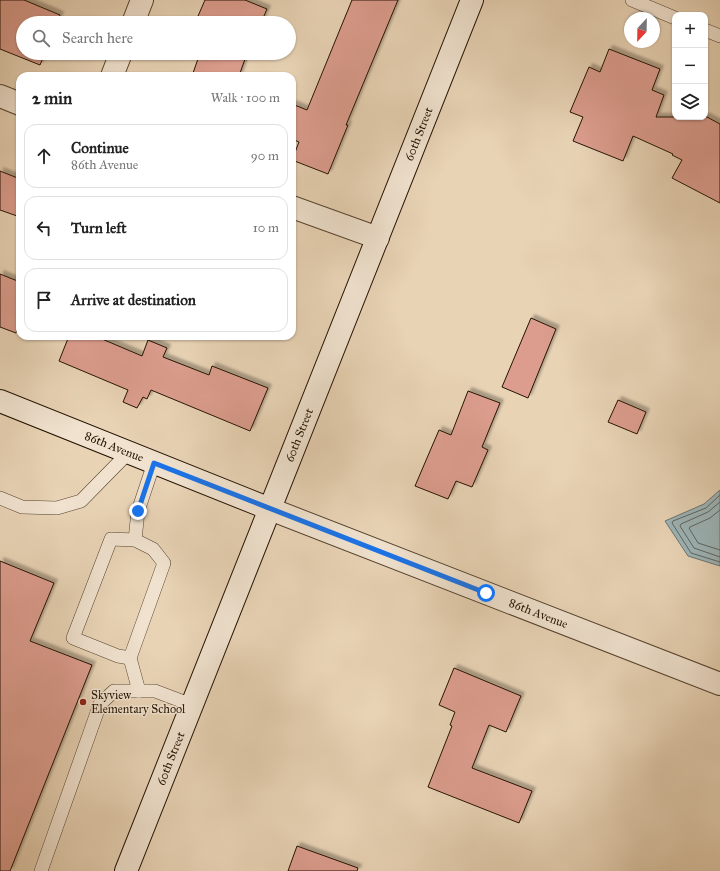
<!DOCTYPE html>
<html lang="en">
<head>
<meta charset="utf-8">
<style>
	body { margin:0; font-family:"IM FELL Great Primer",serif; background:#f2f2f2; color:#222 }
	.controls { position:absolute; right:12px; top:12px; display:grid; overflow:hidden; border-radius:8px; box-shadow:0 1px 3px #0004 }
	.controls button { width:36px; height:36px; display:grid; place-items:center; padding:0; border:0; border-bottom:1px solid #e0e0e0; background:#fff; color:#222; font:20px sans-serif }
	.compass { position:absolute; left:624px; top:12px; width:36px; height:36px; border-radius:50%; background:#fff; box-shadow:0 1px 3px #0004; rotate:202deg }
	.stop { position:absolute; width:12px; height:12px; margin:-9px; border:3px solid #1a73e8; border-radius:50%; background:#fff }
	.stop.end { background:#1a73e8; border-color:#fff; box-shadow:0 1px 4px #0008 }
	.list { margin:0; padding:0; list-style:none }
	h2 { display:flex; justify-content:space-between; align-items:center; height:52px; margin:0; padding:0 16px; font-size:17px }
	h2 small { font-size:13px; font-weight:400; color:#767676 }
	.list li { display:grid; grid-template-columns:26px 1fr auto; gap:12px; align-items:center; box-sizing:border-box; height:64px; margin:0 8px 8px; padding:0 8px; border:1px solid #e0e0e0; border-radius:12px }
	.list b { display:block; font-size:15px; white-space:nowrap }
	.list p { margin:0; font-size:13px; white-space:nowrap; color:#767676 }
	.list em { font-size:13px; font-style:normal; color:#767676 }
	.icon { flex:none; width:22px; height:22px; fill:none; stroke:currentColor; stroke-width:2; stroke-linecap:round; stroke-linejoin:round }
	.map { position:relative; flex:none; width:720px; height:871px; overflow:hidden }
	.search { position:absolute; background:#fff; box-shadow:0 1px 3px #0004; left:16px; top:16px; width:280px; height:44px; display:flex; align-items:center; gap:10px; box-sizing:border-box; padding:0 14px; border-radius:22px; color:#767676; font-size:15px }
	.panel { position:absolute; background:#fff; box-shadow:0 1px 3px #0004; left:16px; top:72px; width:280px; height:268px; border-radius:12px }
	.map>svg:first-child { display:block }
	.water { fill:#9cb5b9; stroke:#6c7470 }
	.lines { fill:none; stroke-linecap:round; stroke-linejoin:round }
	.shore { stroke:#60645e; stroke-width:1 }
	.building { fill:#dc9d8e; stroke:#251302; filter:url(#shadow) }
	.lane-casing { stroke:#56432f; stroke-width:14 }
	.street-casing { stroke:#56432f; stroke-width:24 }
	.secondary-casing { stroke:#251302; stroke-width:24 }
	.lane { stroke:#f0e2cf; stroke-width:13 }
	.street { stroke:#f0e2cf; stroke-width:22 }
	.secondary { stroke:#f0e2cf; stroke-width:22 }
	.route { stroke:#1a73e8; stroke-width:5 }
	.poi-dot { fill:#8f2418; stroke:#f0e2cf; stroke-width:1.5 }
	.labels { text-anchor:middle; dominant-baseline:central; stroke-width:3; stroke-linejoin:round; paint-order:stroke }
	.street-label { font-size:12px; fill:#251302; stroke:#f0e2cf }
	.poi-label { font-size:12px; fill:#251302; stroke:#f0e2cf; text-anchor:start }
</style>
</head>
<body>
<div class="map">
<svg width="720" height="871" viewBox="0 0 720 871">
	<defs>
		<filter id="shadow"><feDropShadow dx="3.5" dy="-3.5" stdDeviation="1" flood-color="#0004"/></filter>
	</defs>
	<rect width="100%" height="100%" fill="#e8d3b5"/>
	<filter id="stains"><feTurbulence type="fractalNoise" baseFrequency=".005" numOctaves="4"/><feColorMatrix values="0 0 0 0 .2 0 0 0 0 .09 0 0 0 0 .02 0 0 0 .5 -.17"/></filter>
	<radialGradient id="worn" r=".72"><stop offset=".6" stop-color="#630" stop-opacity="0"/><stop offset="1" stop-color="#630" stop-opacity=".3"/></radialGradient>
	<polygon class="water" points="720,490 720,566 688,556 665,521 704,504"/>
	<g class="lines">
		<g class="shore">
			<polyline points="720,495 706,508 673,521 672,523 691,553 720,562"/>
			<polyline points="720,502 708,512 681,524 680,526 694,548 720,557"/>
			<polyline points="720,510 710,518 690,527 689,528 698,543 720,550"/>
		</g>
	</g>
	<g class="building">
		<polygon points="0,0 24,0 60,15 57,23 23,23 23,53 45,53 40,65 0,49"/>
		<polygon points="205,0 245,0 267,9 261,23 195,23"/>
		<polygon points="352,0 398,0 346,125 348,125 328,174 292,160 299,142 292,139 292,104 307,110"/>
		<polygon points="609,49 660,69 652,90 664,95 656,117 707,117 720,124 720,203 672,178 682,160 672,155 673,154 633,136 623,161 573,141 583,117 570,112 589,67 600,72"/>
		<polygon points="200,53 249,53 247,60 245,59 239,76 192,76"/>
		<polygon points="0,171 20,179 20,217 0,210"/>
		<polygon points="0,274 20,282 20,322 16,333 0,327"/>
		<polygon points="531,318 556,329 528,398 502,387"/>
		<polygon points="69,336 95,336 142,356 148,340 167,348 163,357 209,375 212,366 268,388 250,431 151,390 147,399 143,397 137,408 123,402 128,390 59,361"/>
		<polygon points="468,391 500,403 482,447 488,450 472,487 456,481 448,499 415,486 439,430 451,435"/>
		<polygon points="618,400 646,412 637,434 608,422"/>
		<polygon points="0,561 54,583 30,641 92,665 10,871 0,871"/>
		<polygon points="454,668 521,696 506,732 489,725 472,768 532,791 519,823 428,787 452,726 450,725 455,712 439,705"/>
		<polygon points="297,846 358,868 357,871 288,871"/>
	</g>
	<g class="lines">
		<g class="lane-casing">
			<g id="lane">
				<polyline points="632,0 675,18"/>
				<polyline points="705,30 720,36"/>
				<polyline points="0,498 22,507 57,508 81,501 129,452"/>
				<polygon points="111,539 135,540 153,549 164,563 130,658 118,656 73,638"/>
				<polyline points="135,540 138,511 154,463"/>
				<polyline points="130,658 139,691"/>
				<polyline points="41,871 100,704 114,691 155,691 192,705"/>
			</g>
		</g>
		<g class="street-casing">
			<g id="street">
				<polyline points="133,23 142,0"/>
				<polyline points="112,76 121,53"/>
				<polyline points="0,96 20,104"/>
				<polyline points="292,207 378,238"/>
				<path id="s1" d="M270,509l450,175"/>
			</g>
		</g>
		<g class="secondary-casing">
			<g id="secondary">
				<path id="s2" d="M0,401l270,108"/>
				<path id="s3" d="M126,871l346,-871"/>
			</g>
		</g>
		<use href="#lane" class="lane"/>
		<use href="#street" class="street"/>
		<use href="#secondary" class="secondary"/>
	</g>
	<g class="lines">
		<polyline class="route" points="138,511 154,463 486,593"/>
	</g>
	<circle class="poi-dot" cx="83" cy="702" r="4"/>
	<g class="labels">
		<g class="street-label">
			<text stroke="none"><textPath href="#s3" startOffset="793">60th Street</textPath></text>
			<text stroke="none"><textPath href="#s3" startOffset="469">60th Street</textPath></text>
			<text stroke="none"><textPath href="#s2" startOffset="123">86th Avenue</textPath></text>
			<text stroke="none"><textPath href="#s1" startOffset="288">86th Avenue</textPath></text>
			<text stroke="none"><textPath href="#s3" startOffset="121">60th Street</textPath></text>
		</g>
		<g class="poi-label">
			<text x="91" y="695">Skyview<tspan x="91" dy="14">Elementary School</tspan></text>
		</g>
	</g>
	<rect width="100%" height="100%" filter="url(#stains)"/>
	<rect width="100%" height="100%" fill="url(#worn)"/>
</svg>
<div class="controls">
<button>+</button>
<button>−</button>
<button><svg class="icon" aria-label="layers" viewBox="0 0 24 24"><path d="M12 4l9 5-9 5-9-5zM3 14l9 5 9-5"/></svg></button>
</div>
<svg class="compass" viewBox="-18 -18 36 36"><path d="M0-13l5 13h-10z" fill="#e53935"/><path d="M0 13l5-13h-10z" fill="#767676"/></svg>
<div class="stop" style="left:486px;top:593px"></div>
<div class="stop end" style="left:138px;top:511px"></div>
<div class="search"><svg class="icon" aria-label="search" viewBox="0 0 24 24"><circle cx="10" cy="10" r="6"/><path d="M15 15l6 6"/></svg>Search here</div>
<section class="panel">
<h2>2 min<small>Walk · 100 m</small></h2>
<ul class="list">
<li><svg class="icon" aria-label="ahead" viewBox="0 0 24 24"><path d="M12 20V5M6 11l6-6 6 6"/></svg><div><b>Continue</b><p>86th Avenue</p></div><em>90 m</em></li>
<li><svg class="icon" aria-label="left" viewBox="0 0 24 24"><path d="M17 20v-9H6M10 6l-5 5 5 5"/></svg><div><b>Turn left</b></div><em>10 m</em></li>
<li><svg class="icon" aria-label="arrive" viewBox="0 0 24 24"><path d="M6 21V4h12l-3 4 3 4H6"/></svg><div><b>Arrive at destination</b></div></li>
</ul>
</section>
</div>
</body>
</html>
